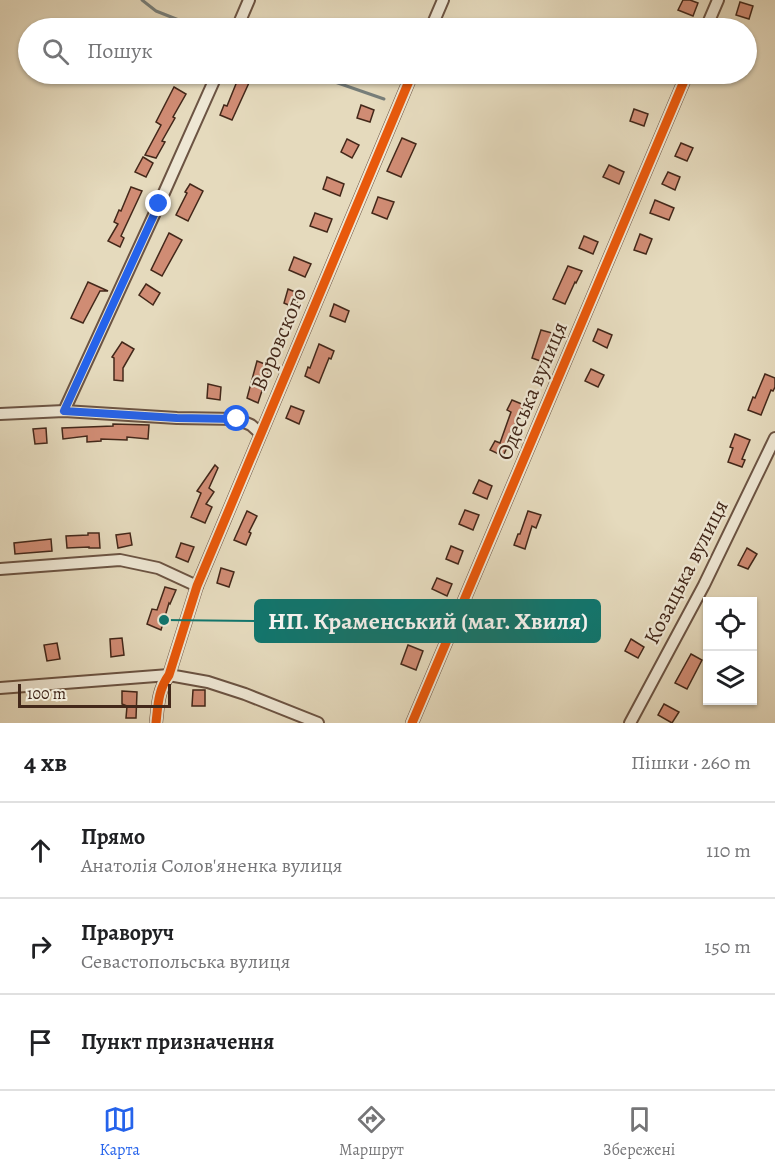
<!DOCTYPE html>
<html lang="uk">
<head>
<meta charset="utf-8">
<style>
	body { margin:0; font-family:Alegreya,serif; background:#f6f6f6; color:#202124 }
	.controls { position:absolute; right:18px; bottom:18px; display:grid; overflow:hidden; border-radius:0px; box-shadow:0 2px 4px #0004 }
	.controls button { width:54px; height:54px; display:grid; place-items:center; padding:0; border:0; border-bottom:2px solid #e0e0e0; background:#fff; color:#202124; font:30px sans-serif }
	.scale { position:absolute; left:18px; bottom:15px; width:153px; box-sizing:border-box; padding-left:6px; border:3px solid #43281a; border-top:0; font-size:16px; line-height:21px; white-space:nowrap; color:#43281a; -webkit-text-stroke:4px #eee7d4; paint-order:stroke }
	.stop { position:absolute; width:18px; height:18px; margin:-14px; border:4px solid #2563eb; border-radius:50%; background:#fff }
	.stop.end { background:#2563eb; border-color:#fff; box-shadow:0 2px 6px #0008 }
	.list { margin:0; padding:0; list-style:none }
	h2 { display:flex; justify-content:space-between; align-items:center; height:78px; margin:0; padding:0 24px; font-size:26px }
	h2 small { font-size:20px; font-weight:400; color:#757577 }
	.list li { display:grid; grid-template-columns:39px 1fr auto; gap:18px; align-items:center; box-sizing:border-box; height:96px; padding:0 24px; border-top:2px solid #e0e0e0 }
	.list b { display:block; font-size:22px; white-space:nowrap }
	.list p { margin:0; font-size:20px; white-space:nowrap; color:#757577 }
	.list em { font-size:20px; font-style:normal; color:#757577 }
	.icon { flex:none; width:33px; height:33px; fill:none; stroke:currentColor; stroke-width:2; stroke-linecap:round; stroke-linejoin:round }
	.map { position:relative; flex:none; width:775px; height:723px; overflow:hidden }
	.search { position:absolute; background:#fff; box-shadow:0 2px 4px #0004; left:18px; right:18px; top:18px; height:66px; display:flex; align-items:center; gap:15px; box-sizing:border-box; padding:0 21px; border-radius:33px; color:#757577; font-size:22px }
	.sheet { height:366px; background:#fff }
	nav { display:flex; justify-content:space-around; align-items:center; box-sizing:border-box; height:84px; border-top:2px solid #e0e0e0; background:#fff; font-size:16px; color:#757577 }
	nav a { display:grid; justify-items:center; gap:3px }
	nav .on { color:#2563eb }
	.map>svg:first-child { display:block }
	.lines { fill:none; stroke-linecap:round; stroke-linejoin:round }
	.stream { stroke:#777e7a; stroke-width:3 }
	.building { fill:#d08c74; stroke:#43281a; stroke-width:1.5 }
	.minor-casing { stroke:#6c5443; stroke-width:14 }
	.minor { stroke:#eee7d4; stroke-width:10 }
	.cycleway-casing { stroke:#eee7d4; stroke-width:13 }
	.cycleway { stroke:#e8590c; stroke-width:9 }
	.route { stroke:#2563eb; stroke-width:8 }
	.labels { text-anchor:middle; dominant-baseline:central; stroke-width:4.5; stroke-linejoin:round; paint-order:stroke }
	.street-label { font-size:22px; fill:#43281a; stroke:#eee7d4 }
	.leader { fill:none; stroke:#0f766e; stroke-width:2 }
	.callout-dot { fill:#0f766e; stroke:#eee7d4; stroke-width:2 }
	.callout { fill:#0f766e; stroke:#0f766e; stroke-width:2 }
	.callout-label { font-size:24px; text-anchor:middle; font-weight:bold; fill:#fff }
</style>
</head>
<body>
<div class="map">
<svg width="775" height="723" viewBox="0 0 775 723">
	<rect width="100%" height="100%" fill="#e5dabd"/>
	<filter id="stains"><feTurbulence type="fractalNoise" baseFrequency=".00333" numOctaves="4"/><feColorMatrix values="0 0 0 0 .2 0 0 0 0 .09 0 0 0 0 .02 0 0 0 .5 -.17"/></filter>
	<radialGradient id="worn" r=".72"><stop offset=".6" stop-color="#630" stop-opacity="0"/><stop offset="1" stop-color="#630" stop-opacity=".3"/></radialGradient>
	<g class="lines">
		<g class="stream">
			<polyline points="142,0 156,11 199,28"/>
			<polyline points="312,74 384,99"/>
		</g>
	</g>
	<g class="building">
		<polygon points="683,0 690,0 698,3 693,16 678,10"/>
		<polygon points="740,2 753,6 749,19 736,15"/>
		<polygon points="240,74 253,74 232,120 220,115 224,105 227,106"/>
		<polygon points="174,87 186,94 173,117 175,118 162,141 165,142 156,158 145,155 161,125 156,122"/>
		<polygon points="361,105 374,110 370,122 357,118"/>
		<polygon points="634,109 648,114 644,126 630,121"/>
		<polygon points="402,138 416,144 401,177 387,171"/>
		<polygon points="347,139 359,145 352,158 341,152"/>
		<polygon points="681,143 693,148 687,161 675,156"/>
		<polygon points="143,157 153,163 146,177 135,172"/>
		<polygon points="609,165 624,172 619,184 603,177"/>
		<polygon points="668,172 680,177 675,190 662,184"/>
		<polygon points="327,177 344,184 340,196 323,189"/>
		<polygon points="190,184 203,191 188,221 176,215 187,193 185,192"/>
		<polygon points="131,187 142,191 121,236 124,238 120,247 108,241 118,224 114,222 119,210 121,211"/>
		<polygon points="378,197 394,202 387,219 372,213"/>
		<polygon points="655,200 674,208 669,220 650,213"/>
		<polygon points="315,213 332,219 327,232 310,226"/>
		<polygon points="169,233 182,240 162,276 151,270"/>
		<polygon points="640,234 652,239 646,254 634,250"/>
		<polygon points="584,236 598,242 593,254 579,248"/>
		<polygon points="294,257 311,264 305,277 289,270"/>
		<polygon points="568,266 582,271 576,283 575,282 565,304 553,299"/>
		<polygon points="88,282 108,291 100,291 83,323 71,318"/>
		<polygon points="146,284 160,293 153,305 139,295"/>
		<polygon points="288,289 300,294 295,308 284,303"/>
		<polygon points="334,304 349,311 345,322 330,316"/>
		<polygon points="598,329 612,335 607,348 593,341"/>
		<polygon points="541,330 552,333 543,362 532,358"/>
		<polygon points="122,342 134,349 123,368 123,381 114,380 114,358 112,357"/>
		<polygon points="319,344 334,351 331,359 329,358 319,383 305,376 308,367 310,368"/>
		<polygon points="257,361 270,366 258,403 247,398"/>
		<polygon points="591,369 604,375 598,387 585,381"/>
		<polygon points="765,374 775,378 775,387 773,391 771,390 761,415 748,410 753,397 755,398"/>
		<polygon points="208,384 221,387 220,400 207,398"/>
		<polygon points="512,400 524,405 514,427 520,430 517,439 512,437 503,456 490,450 495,441 500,443 511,412 507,410"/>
		<polygon points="291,406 304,411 299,424 286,418"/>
		<polygon points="113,424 149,425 148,439 127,437 127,440 101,439 101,441 87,442 87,436 63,439 62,428 113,426"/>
		<polygon points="46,428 47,443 35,444 33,429"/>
		<polygon points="735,434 750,440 742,459 745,460 742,467 728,462 733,448 730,447"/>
		<polygon points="215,465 218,468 209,488 214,492 206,504 212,507 205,523 191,517 201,493 197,491"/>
		<polygon points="479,480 492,486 487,499 473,493"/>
		<polygon points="465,510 479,515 473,530 459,524"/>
		<polygon points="247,511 257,516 249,532 251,533 246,545 234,540"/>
		<polygon points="528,511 541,515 536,528 532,526 525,549 514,545 518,534 520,534"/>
		<polygon points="88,533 99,533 100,548 89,548 89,547 67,548 66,536 88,535"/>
		<polygon points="130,533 132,545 118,548 116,535"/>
		<polygon points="51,539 52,551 15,554 14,543"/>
		<polygon points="181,543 194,547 188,562 176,557"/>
		<polygon points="451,546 463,551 458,564 446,559"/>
		<polygon points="747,548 757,554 748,569 738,565"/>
		<polygon points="221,568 234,572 229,587 217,583"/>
		<polygon points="437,578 452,584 447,596 432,589"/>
		<polygon points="165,587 176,590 170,604 169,603 161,630 147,624 152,609 157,610"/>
		<polygon points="122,638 124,655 111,657 110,639"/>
		<polygon points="631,639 644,647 638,658 625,651"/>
		<polygon points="57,643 60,659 47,661 44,645"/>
		<polygon points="408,645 423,651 416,670 401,664"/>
		<polygon points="691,654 702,660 687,689 675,683"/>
		<polygon points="193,690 205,690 205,706 192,706"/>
		<polygon points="122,691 137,692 136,718 126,718 127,706 122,704"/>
		<polygon points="664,704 679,712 672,723 658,715"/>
	</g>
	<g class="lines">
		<g class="minor-casing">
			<g id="minor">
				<polyline points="237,28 249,0"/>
				<polyline points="431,28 443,0"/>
				<polyline points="706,28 718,0"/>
				<polyline points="64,411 159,204 217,74"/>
				<polyline points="0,414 64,411 177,418 237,419 251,425 260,433"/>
				<polyline points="0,569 120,560 158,568 197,586"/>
				<polyline points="0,688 169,675 208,682 245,694 318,723"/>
				<path d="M156,723c2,-18 2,-33 13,-48l28,-89 215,-512"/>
				<polyline points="412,723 687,74"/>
				<polyline points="630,723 704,585 775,438"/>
			</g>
		</g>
		<use href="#minor" class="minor"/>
		<g class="cycleway-casing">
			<g id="cycleway">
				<path d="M156,723c2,-18 2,-33 13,-48l28,-89 215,-512"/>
				<polyline points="412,723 687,74"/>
			</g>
		</g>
		<use href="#cycleway" class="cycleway"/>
	</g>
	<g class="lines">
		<polyline class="route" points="159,204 64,411 177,418 237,419"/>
	</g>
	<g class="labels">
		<g class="street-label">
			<text transform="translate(279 339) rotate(-67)">Воровского</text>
			<text transform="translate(532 391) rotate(-67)">Одеська вулиця</text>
			<text transform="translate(686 572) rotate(-63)">Козацька вулиця</text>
		</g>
	</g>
	<path class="leader" d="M164 620L255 621"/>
	<circle class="callout-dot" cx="164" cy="620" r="6"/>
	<rect class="callout" x="255" y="600" width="345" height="42" rx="6"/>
	<g class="callout-label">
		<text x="428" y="629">НП. Краменський (маг. Хвиля)</text>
	</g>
	<rect width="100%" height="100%" filter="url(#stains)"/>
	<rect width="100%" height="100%" fill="url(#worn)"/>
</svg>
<div class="controls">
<button><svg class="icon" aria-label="locate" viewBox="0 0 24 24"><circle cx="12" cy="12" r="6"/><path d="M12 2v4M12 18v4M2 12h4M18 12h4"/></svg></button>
<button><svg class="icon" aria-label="layers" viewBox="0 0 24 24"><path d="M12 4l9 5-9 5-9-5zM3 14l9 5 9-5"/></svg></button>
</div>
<div class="scale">100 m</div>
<div class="stop" style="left:237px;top:419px"></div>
<div class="stop end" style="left:159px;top:204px"></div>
<div class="search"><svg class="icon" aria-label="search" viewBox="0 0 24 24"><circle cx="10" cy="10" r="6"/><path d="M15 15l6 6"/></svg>Пошук</div>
</div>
<section class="sheet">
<h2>4 хв<small>Пішки · 260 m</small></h2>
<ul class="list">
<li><svg class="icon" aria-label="ahead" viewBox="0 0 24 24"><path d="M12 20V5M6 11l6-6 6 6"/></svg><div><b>Прямо</b><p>Анатолія Солов'яненка вулиця</p></div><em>110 m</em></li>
<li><svg class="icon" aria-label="right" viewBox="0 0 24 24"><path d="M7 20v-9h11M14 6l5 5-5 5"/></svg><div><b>Праворуч</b><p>Севастопольська вулиця</p></div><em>150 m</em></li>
<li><svg class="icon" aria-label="arrive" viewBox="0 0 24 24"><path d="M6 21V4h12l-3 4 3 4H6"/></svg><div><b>Пункт призначення</b></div></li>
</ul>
</section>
<nav>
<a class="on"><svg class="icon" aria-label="map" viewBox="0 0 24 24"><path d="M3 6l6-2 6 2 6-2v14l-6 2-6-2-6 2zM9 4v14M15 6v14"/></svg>Карта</a>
<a><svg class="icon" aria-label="directions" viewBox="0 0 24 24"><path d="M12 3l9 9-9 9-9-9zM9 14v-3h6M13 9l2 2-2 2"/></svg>Маршрут</a>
<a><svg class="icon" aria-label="saved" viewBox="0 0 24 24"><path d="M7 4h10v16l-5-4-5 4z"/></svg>Збережені</a>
</nav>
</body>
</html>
